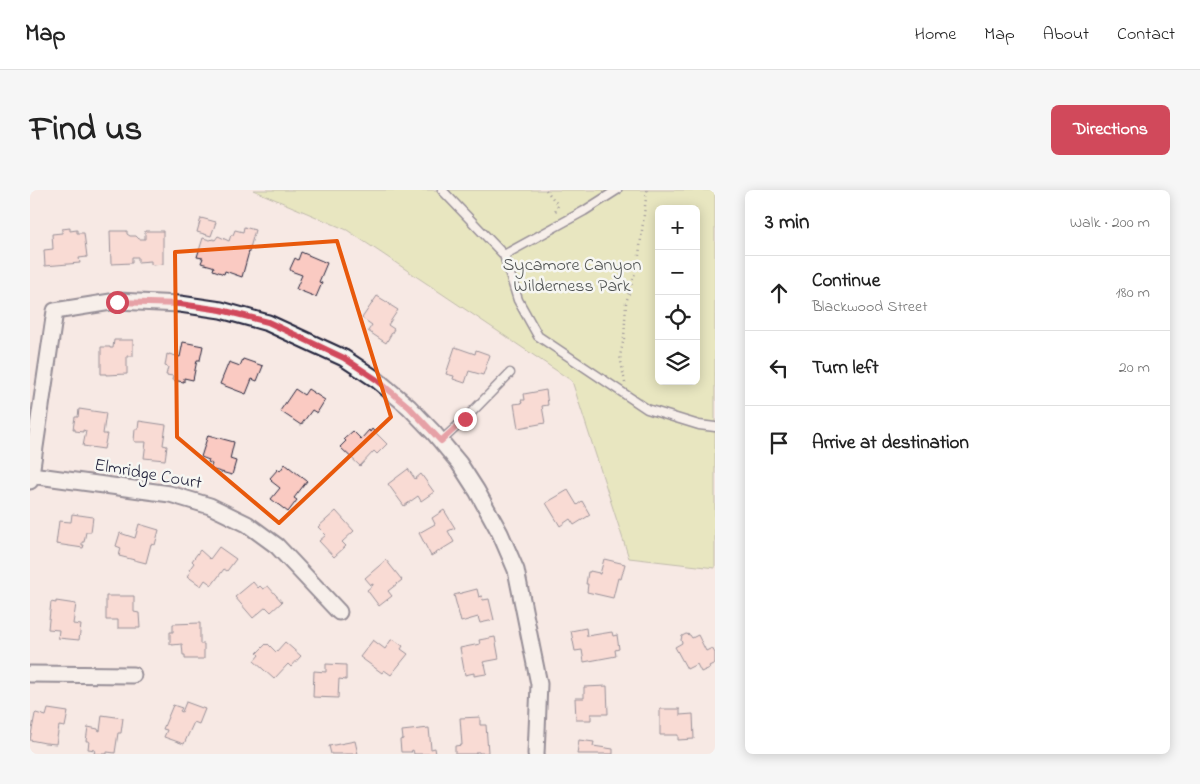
<!DOCTYPE html>
<html lang="en">
<head>
<meta charset="utf-8">
<style>
	body { margin:0; font-family:"Indie Flower",sans-serif; background:#f6f6f6; color:#222 }
	.controls { position:absolute; right:15px; top:15px; display:grid; overflow:hidden; border-radius:8px; box-shadow:0 2px 12px #0003 }
	.controls button { width:45px; height:45px; display:grid; place-items:center; padding:0; border:0; border-bottom:1px solid #e0e0e0; background:#fff; color:#222; font:25px sans-serif }
	.stop { position:absolute; width:15px; height:15px; margin:-11px; border:4px solid #d1495b; border-radius:50%; background:#fff }
	.stop.end { background:#d1495b; border-color:#fff; box-shadow:0 1px 5px #0008 }
	.list { margin:0; padding:0; list-style:none }
	h2 { display:flex; justify-content:space-between; align-items:center; height:65px; margin:0; padding:0 20px; font-size:21px }
	h2 small { font-size:16px; font-weight:400; color:#767676 }
	.list li { display:grid; grid-template-columns:32px 1fr auto; gap:15px; align-items:center; box-sizing:border-box; height:75px; padding:0 20px; border-top:1px solid #e0e0e0 }
	.list b { display:block; font-size:19px; white-space:nowrap }
	.list p { margin:0; font-size:16px; white-space:nowrap; color:#767676 }
	.list em { font-size:16px; font-style:normal; color:#767676 }
	.icon { flex:none; width:28px; height:28px; fill:none; stroke:currentColor; stroke-width:2; stroke-linecap:round; stroke-linejoin:round }
	.map { position:relative; flex:none; width:685px; height:564px; overflow:hidden; border-radius:8px }
	header { display:flex; align-items:center; gap:30px; box-sizing:border-box; height:70px; padding:0 25px; background:#fff; border-bottom:1px solid #e0e0e0 }
	header strong { font-size:24px }
	nav { display:flex; gap:28px; margin-inline-start:auto; font-size:18px }
	.intro { display:flex; align-items:center; justify-content:space-between; box-sizing:border-box; height:120px; padding:0 30px }
	h1 { margin:0; font-size:35px }
	.button { padding:12px 22px; border-radius:8px; background:#d1495b; color:#fff; font-size:18px; font-weight:700 }
	main { display:flex; gap:30px; padding:0 30px }
	aside { flex:1; background:#fff; border-radius:8px; box-shadow:0 2px 12px #0003 }
	.map>svg:first-child { display:block }
	.green { fill:#d5e396; stroke:#7c8268; fill-rule:evenodd }
	.building { fill:#facac2; stroke:#22223b }
	.lines { fill:none; stroke-linecap:round; stroke-linejoin:round }
	.service-casing { stroke:#22223b; stroke-width:11 }
	.minor-casing { stroke:#22223b; stroke-width:19 }
	.path { stroke:#22223b; stroke-width:2.5; stroke-dasharray:1 4; stroke-linecap:butt }
	.service { stroke:#f6f6f2; stroke-width:8 }
	.minor { stroke:#f6f6f2; stroke-width:15 }
	.route { stroke:#d1495b; stroke-width:6 }
	.marked { fill:none; stroke:#e8590c; stroke-width:4; stroke-linejoin:round }
	.labels { text-anchor:middle; dominant-baseline:central; stroke-width:5; stroke-linejoin:round; paint-order:stroke }
	.park-label { font-size:18px; fill:#4f5252; stroke:#f6f6f2 }
	.street-label { font-size:18px; fill:#22223b; stroke:#f6f6f2 }
</style>
</head>
<body>
<header>
<strong>Map</strong>
<nav><a>Home</a><a>Map</a><a>About</a><a>Contact</a></nav>
</header>
<div class="intro"><h1>Find us</h1><a class="button">Directions</a></div>
<main>
<div class="map">
<svg width="685" height="564" viewBox="0 0 685 564">
	<rect width="100%" height="100%" fill="#f7e9e4"/>
	<filter id="ink" filterUnits="userSpaceOnUse"><feTurbulence type="fractalNoise" baseFrequency=".02" numOctaves="2"/><feDisplacementMap in="SourceGraphic" scale="10" xChannelSelector="R" yChannelSelector="G"/><feConvolveMatrix kernelMatrix="1 2 1 2 8 2 1 2 1" color-interpolation-filters="sRGB"/></filter>
	<g filter="url(#ink)">
		<path class="green" d="M223,0h462v378l-86,-10 -57,-177 -225,-151zM629,19h37v172h-37z"/>
		<g class="building">
			<polygon points="171,28 186,32 181,46 167,42"/>
			<polygon points="214,37 225,40 212,87 195,81 194,84 183,80 184,77 182,76 171,73 173,68 167,67 173,48 180,50 183,49 185,50 188,46 199,51 201,45 203,45 205,40 213,42"/>
			<polygon points="40,38 40,41 47,40 47,43 54,43 57,67 49,68 50,73 15,76 14,60 23,59 22,44 32,43 32,39"/>
			<polygon points="80,41 97,41 97,44 100,46 106,46 109,49 115,49 115,41 133,41 133,74 123,75 121,74 121,71 108,72 108,67 102,67 102,73 81,74"/>
			<polygon points="271,62 297,73 289,92 292,93 286,107 266,99 272,85 261,81 260,79 265,68 268,70"/>
			<polygon points="347,106 360,114 360,115 368,120 358,135 364,139 356,153 338,141 342,135 332,128"/>
			<polygon points="84,150 103,150 103,166 97,166 97,184 76,185 76,184 71,184 71,157 80,157 80,158 83,158"/>
			<polygon points="153,152 173,156 170,170 167,170 163,190 154,188 154,192 142,190 143,186 136,185 138,177 135,176 137,164 139,165 139,164 150,167"/>
			<polygon points="425,157 445,164 446,160 460,165 453,185 439,181 435,193 423,189 424,186 416,184"/>
			<polygon points="213,169 233,176 227,191 222,189 216,204 190,194 199,172 210,176"/>
			<polygon points="265,199 274,205 278,199 295,210 287,223 282,220 271,235 250,221"/>
			<polygon points="516,200 518,215 512,216 515,233 488,238 484,214 492,213 491,210 495,210 494,204"/>
			<polygon points="49,219 76,223 73,244 77,244 74,259 53,256 56,241 53,240 53,242 45,241 45,239 43,239 45,227 48,227"/>
			<polygon points="109,231 136,235 133,255 137,256 135,270 114,268 116,252 105,252 105,251 104,251 105,239 108,239"/>
			<polygon points="342,239 357,254 347,264 344,261 330,276 310,257 316,251 314,249 323,241 331,249 339,240 340,242"/>
			<polygon points="178,245 204,252 200,269 206,271 202,285 180,279 182,274 178,272 179,270 171,267"/>
			<polygon points="255,274 277,291 264,308 267,310 258,322 241,309 250,298 241,291 242,290 240,288 248,279 250,281"/>
			<polygon points="378,279 385,289 391,284 404,302 391,311 388,306 374,316 358,294"/>
			<polygon points="538,300 547,315 552,311 560,325 544,335 540,329 530,336 516,313"/>
			<polygon points="414,320 425,338 418,341 424,352 401,366 389,343 405,334 402,328"/>
			<polygon points="306,321 324,341 312,352 316,356 304,367 289,351 296,345 288,337"/>
			<polygon points="42,324 63,327 61,342 56,342 54,352 52,352 52,355 54,355 53,358 26,354 29,331 41,332"/>
			<polygon points="109,334 129,340 125,355 121,354 116,373 89,366 91,358 86,356 90,343 105,348"/>
			<polygon points="189,357 206,369 197,381 194,379 182,395 175,390 171,396 157,386 161,381 159,380 164,373 162,371 170,360 180,369"/>
			<polygon points="574,369 595,374 591,389 588,388 583,408 557,402 558,394 556,394 558,382 560,382 560,381 569,383 569,384 570,384"/>
			<polygon points="356,370 372,390 358,401 362,406 349,416 337,400 343,395 343,394 341,395 335,388"/>
			<polygon points="223,392 228,398 230,396 233,399 238,396 252,412 241,422 236,417 223,428 205,407"/>
			<polygon points="447,399 449,407 452,406 453,410 459,409 464,430 450,433 448,427 431,432 424,405"/>
			<polygon points="76,406 104,406 104,422 109,423 110,438 88,438 88,430 76,430"/>
			<polygon points="26,411 46,414 43,434 51,435 49,450 28,448 29,440 18,439 21,412 26,413"/>
			<polygon points="170,433 170,454 174,454 174,469 155,469 155,465 153,465 152,454 142,455 142,454 140,454 140,442 143,442 143,434"/>
			<polygon points="556,438 557,446 582,442 583,446 587,445 589,459 585,460 586,466 554,472 552,460 545,461 541,441"/>
			<polygon points="656,444 660,445 662,448 668,445 676,461 682,458 685,463 685,473 679,476 680,478 671,482 667,474 657,479 645,457 652,453 651,450 652,446"/>
			<polygon points="465,447 469,469 453,472 454,474 455,474 457,483 456,484 444,486 444,483 435,485 430,458 450,454 449,450"/>
			<polygon points="363,449 373,456 371,459 378,464 361,485 354,480 352,483 330,467 343,450 355,459 361,450 362,450"/>
			<polygon points="255,452 271,466 261,477 258,474 244,489 224,471 229,465 227,463 236,454 237,455 238,454 246,462"/>
			<polygon points="296,474 316,475 316,490 309,489 308,508 283,507 284,481 296,482"/>
			<polygon points="577,496 578,524 561,524 561,530 546,530 545,508 554,508 554,497"/>
			<polygon points="156,512 175,519 169,534 164,532 154,554 134,547 137,540 133,539 143,515 152,518 150,521 152,522"/>
			<polygon points="18,519 38,522 35,537 29,536 26,554 16,553 15,553 0,550 5,524 6,523 16,526"/>
			<polygon points="630,519 650,519 650,525 663,524 664,549 648,550 648,545 630,545"/>
			<polygon points="72,525 93,528 91,543 88,543 85,563 77,562 77,564 64,564 65,560 58,559 59,551 56,551 58,537 68,539 68,540 70,541"/>
			<polygon points="450,527 450,535 456,535 458,562 457,563 449,563 449,562 446,562 446,564 425,564 425,556 432,555 430,528"/>
			<polygon points="399,538 401,559 405,558 406,564 384,564 383,560 381,561 382,562 371,562 370,550 373,549 372,541"/>
			<polygon points="549,550 564,552 563,556 583,559 583,564 547,564"/>
			<polygon points="325,551 328,564 301,564 299,556"/>
		</g>
		<g class="lines">
			<g class="service-casing">
				<g id="service">
					<polyline points="412,0 474,65 488,110 508,146 617,219 669,235 685,237"/>
					<polyline points="474,65 554,21 587,0"/>
					<polyline points="411,251 435,229 480,183"/>
				</g>
			</g>
			<g class="minor-casing">
				<g id="minor">
					<polyline points="1,285 140,304 180,316 217,334 247,356 309,422"/>
					<polyline points="0,291 25,121 87,111 150,114 191,120 238,133 314,168 347,190 379,217 404,243 429,273 447,301 470,343 486,380 509,494 506,564"/>
					<polyline points="0,484 103,485"/>
				</g>
			</g>
			<g class="path">
				<polyline points="516,0 528,15 524,25"/>
				<polyline points="595,193 590,166 594,148 596,113 608,73 617,0"/>
			</g>
			<use href="#service" class="service"/>
			<use href="#minor" class="minor"/>
		</g>
	</g>
	<g class="lines" filter="url(#ink)">
		<polyline class="route" points="87,112 150,114 191,120 238,132 314,168 347,190 379,217 411,251 435,229"/>
	</g>
	<path d="M0 0H685V564H0ZM307,51l54,176 -112,106 -102,-86 -2,-185z" fill="#f7e9e4" fill-opacity=".55" fill-rule="evenodd"/>
	<path class="marked" d="M307,51l54,176 -112,106 -102,-86 -2,-185z"/>
	<g class="labels">
		<g class="park-label">
			<text x="542" y="76">Sycamore Canyon<tspan x="542" dy="21">Wilderness Park</tspan></text>
		</g>
		<g class="street-label">
			<text transform="translate(118 285) rotate(10)">Elmridge Court</text>
		</g>
	</g>
</svg>
<div class="controls">
<button>+</button>
<button>−</button>
<button><svg class="icon" aria-label="locate" viewBox="0 0 24 24"><circle cx="12" cy="12" r="6"/><path d="M12 2v4M12 18v4M2 12h4M18 12h4"/></svg></button>
<button><svg class="icon" aria-label="layers" viewBox="0 0 24 24"><path d="M12 4l9 5-9 5-9-5zM3 14l9 5 9-5"/></svg></button>
</div>
<div class="stop" style="left:87px;top:112px"></div>
<div class="stop end" style="left:435px;top:229px"></div>
</div>
<aside>
<h2>3 min<small>Walk · 200 m</small></h2>
<ul class="list">
<li><svg class="icon" aria-label="ahead" viewBox="0 0 24 24"><path d="M12 20V5M6 11l6-6 6 6"/></svg><div><b>Continue</b><p>Blackwood Street</p></div><em>180 m</em></li>
<li><svg class="icon" aria-label="left" viewBox="0 0 24 24"><path d="M17 20v-9H6M10 6l-5 5 5 5"/></svg><div><b>Turn left</b></div><em>20 m</em></li>
<li><svg class="icon" aria-label="arrive" viewBox="0 0 24 24"><path d="M6 21V4h12l-3 4 3 4H6"/></svg><div><b>Arrive at destination</b></div></li>
</ul>
</aside>
</main>
</body>
</html>
